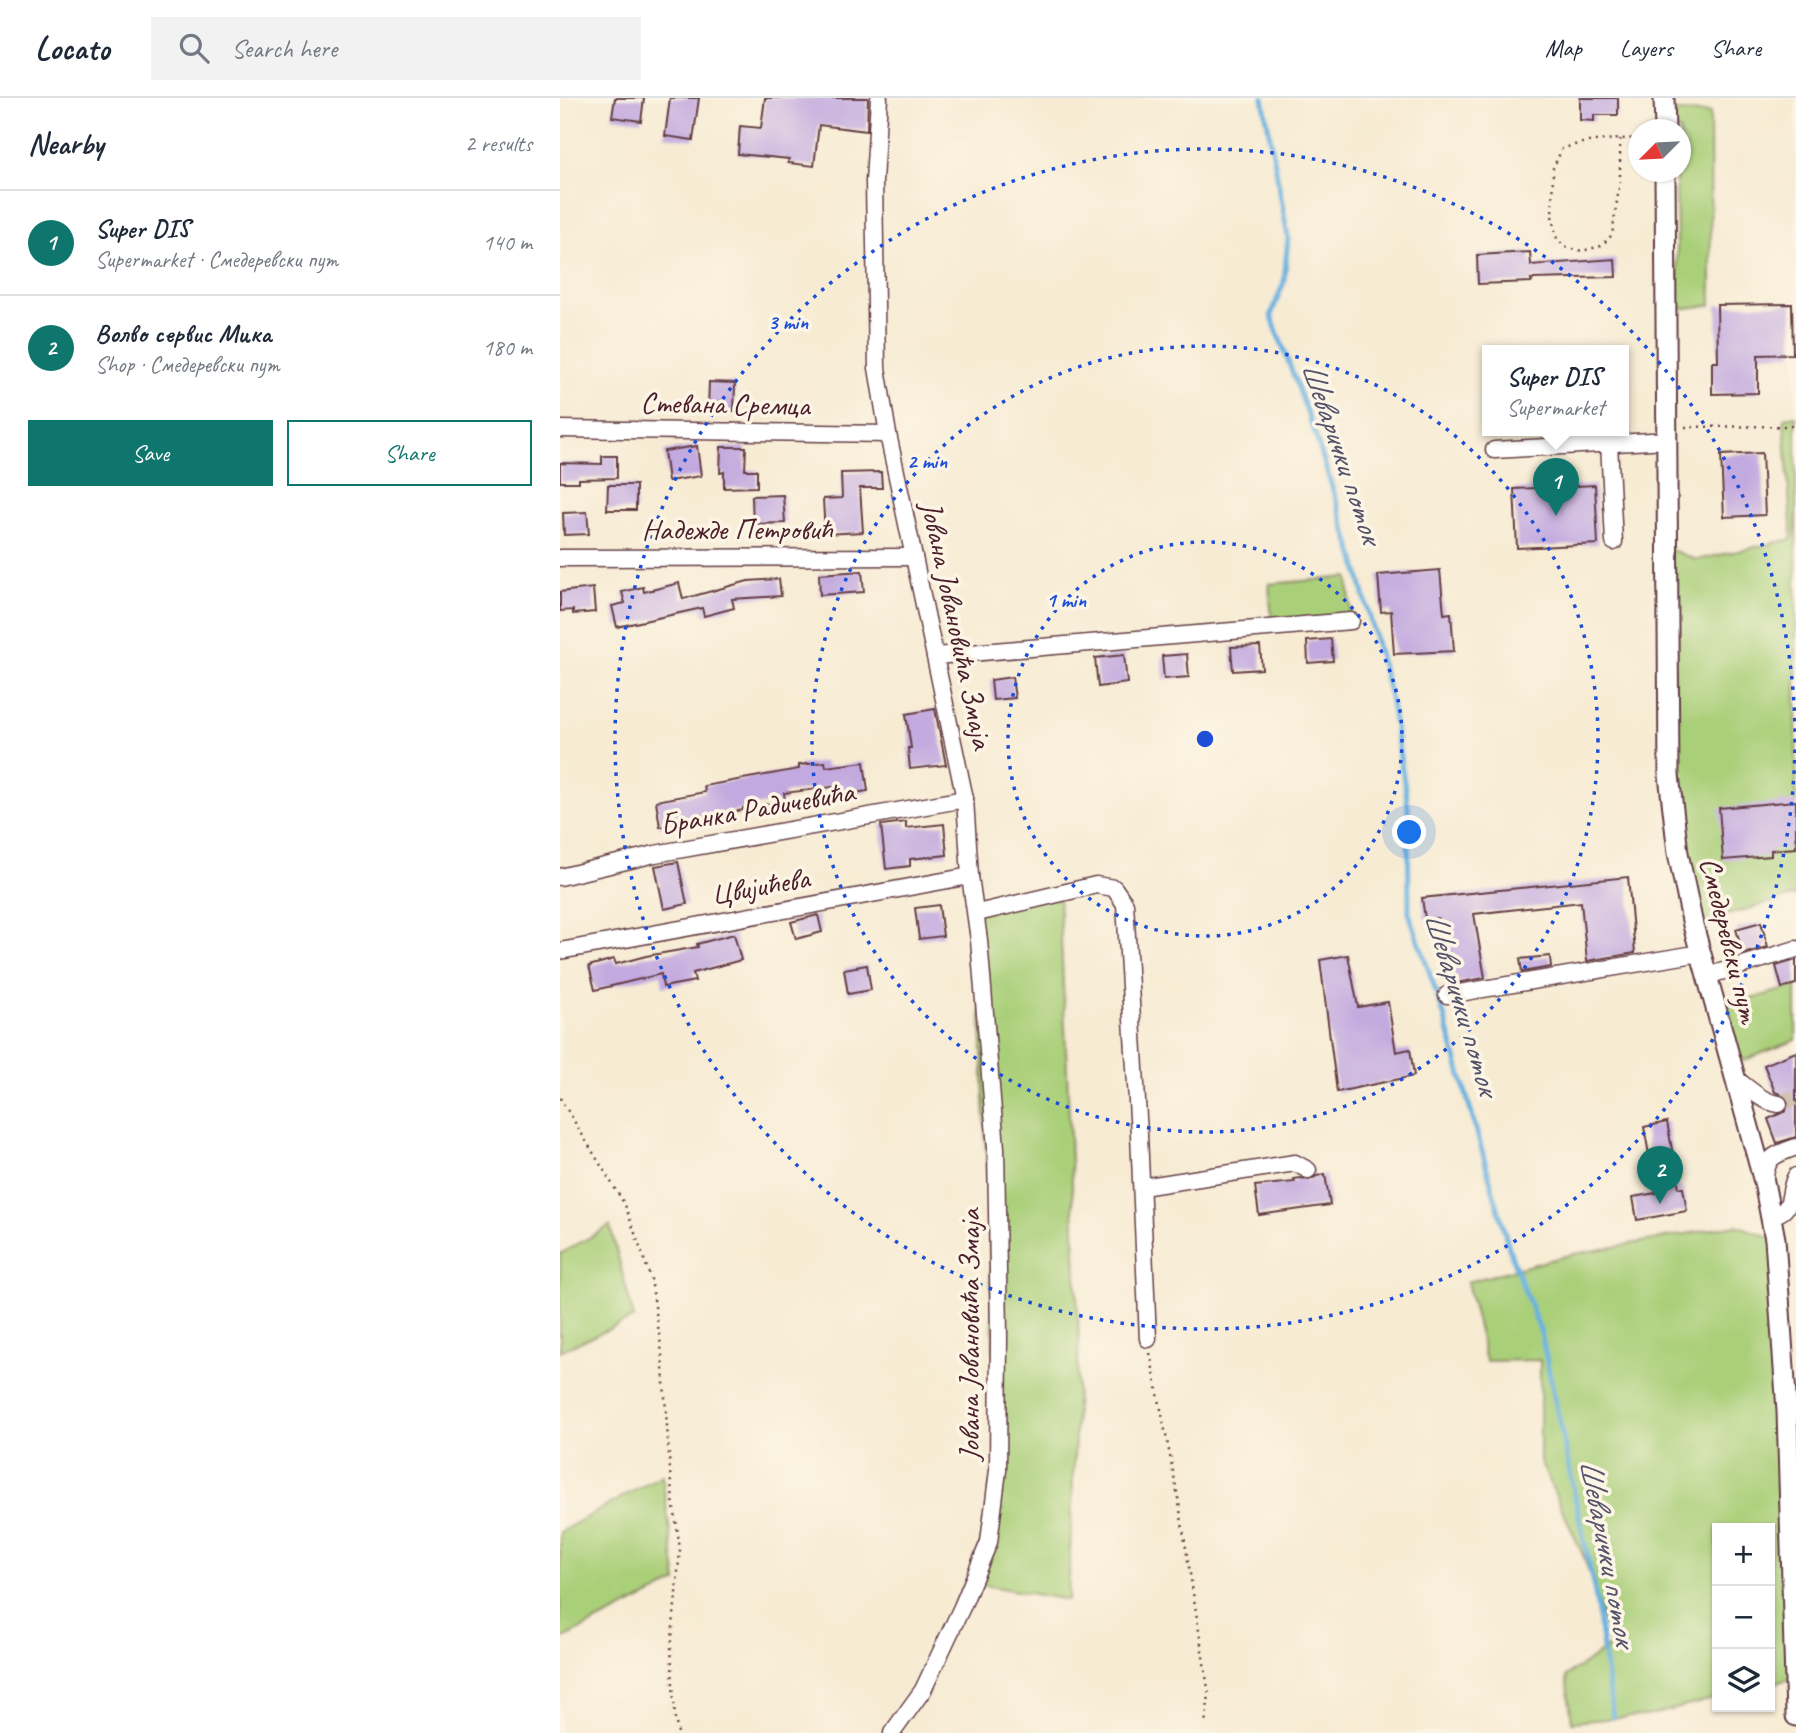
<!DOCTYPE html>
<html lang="en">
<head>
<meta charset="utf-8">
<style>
	body { margin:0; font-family:Caveat,sans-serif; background:#f2f2f3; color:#1f2937 }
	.controls { position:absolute; right:21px; bottom:21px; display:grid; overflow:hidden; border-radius:0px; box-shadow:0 2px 5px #0004 }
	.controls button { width:63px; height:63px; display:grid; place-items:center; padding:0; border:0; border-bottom:2px solid #e0e1e3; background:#fff; color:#1f2937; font:35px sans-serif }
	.compass { position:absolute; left:1068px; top:21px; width:63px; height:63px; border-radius:50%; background:#fff; box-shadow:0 2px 5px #0004; rotate:246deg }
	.you { position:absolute; left:850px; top:735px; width:24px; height:24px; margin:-18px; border:5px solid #fff; border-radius:50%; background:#1a73e8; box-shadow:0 0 0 10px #1a73e833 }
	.badge { display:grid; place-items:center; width:46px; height:46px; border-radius:50%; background:#0f766e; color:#fff; font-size:23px; font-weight:700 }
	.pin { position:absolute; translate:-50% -58px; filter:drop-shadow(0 2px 4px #0008) }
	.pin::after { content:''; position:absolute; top:37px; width:24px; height:21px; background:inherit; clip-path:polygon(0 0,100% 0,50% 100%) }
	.popup { position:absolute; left:922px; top:247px; width:147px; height:91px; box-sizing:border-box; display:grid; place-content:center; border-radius:0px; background:#fff; filter:drop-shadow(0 2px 5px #0005); font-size:23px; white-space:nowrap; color:#747a83 }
	.popup b { font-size:26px; color:#1f2937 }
	.popup::after { content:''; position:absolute; left:50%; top:100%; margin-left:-14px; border:14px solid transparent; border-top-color:#fff }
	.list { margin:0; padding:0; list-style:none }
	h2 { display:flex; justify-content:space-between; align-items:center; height:91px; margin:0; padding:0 28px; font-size:30px }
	h2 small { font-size:23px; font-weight:400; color:#747a83 }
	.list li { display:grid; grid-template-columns:46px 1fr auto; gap:21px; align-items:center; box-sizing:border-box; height:105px; padding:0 28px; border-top:2px solid #e0e1e3 }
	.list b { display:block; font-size:26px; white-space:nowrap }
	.list p { margin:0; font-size:23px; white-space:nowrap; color:#747a83 }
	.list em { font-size:23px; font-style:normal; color:#747a83 }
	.actions { display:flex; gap:14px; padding:21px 28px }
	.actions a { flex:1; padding:16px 0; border:2px solid #0f766e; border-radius:0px; text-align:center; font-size:24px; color:#0f766e }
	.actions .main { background:#0f766e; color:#fff }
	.icon { flex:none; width:38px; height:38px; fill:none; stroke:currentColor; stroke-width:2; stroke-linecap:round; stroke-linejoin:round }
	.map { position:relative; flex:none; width:1236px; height:1635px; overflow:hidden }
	header { display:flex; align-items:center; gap:42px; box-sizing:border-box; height:98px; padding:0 35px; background:#fff; border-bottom:2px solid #e0e1e3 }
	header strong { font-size:33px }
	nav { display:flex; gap:38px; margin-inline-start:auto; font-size:24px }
	.search { width:490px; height:63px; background:#f2f2f3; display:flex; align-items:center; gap:18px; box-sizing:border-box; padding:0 24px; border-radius:0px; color:#747a83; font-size:26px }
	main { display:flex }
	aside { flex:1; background:#fff }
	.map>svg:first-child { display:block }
	.green { fill:#aacf79; stroke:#7a7752; stroke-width:2 }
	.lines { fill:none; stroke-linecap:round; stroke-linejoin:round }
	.stream { stroke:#66b1df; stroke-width:5 }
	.building { fill:#c2a9df }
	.minor-tunnel { stroke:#d4c2b1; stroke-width:16; stroke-dasharray:16 8; stroke-linecap:butt }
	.minor-casing { stroke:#643e44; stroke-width:19 }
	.major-casing { stroke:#643e44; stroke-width:23 }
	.path { stroke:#643e44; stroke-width:2.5; stroke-dasharray:2 5; stroke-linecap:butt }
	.minor { stroke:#fff; stroke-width:16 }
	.major { stroke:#fff; stroke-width:19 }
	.ring { fill:none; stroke:#1d4ed8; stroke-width:3.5; stroke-dasharray:3.5 7 }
	.labels { text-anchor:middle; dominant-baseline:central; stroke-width:7; stroke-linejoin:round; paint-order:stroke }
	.street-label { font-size:30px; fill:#4a1f2b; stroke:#fcf5e5 }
	.water-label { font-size:32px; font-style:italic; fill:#54526a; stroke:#fcf5e5 }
	.centre { fill:#1d4ed8; stroke:#fcf5e5; stroke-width:3.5 }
	.ring-label { font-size:21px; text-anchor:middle; font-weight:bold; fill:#1d4ed8; stroke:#fcf5e5; stroke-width:7; stroke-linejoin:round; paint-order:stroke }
</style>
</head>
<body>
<header>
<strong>Locato</strong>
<div class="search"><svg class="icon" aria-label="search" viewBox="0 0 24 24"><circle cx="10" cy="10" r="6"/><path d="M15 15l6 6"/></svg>Search here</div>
<nav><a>Map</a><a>Layers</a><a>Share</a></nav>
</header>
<main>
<aside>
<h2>Nearby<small>2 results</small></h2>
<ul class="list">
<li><span class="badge">1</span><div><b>Super DIS</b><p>Supermarket · Смедеревски пут</p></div><em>140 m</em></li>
<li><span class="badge">2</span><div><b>Волво сервис Мика</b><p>Shop · Смедеревски пут</p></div><em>180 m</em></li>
</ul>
<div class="actions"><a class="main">Save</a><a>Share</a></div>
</aside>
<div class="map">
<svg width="1236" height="1635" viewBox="0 0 1236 1635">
	<rect width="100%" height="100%" fill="#fcf5e5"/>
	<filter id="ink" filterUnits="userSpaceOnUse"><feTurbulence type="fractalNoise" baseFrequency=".0143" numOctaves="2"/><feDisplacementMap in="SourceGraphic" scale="14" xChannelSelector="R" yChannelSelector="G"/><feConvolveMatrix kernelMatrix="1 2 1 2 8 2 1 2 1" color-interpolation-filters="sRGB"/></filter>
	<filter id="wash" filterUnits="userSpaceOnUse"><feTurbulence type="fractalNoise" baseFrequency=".00686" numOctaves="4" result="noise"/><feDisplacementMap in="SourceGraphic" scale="28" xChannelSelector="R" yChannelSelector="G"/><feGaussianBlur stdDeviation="1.57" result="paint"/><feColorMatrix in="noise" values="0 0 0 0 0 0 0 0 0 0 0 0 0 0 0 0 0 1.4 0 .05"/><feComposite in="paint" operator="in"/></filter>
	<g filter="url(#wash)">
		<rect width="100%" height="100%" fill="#f7ebd3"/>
		<g class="green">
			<polygon points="1115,14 1150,15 1151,207 1118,211 1116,74 1120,74 1120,32 1115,31"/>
			<polygon points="1236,318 1236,797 1133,827 1123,786 1109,451 1137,462 1232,441 1224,320"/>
			<polygon points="788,479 791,518 712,525 709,486"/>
			<polygon points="499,796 519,1241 508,1502 412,1485 438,1372 417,815"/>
			<polygon points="1236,888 1236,942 1172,967 1156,911"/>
			<polygon points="1176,1127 1215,1141 1234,1580 1210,1586 1210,1430 1157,1430 1157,1600 1092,1617 1012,1624 1006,1578 1051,1547 1024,1459 980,1363 980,1262 926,1263 907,1184 1009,1157"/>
			<polygon points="50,1128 74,1220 0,1253 0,1156"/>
			<polygon points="102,1377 117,1484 0,1542 0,1434"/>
		</g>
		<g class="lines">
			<polyline class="stream" points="703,0 728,139 724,184 711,217 755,336 795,461 830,599 848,707 849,815 884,917 951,1157 981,1235 1035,1495 1053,1620"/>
		</g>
		<g id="blocks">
			<g class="building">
				<polygon points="55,0 84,0 81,23 52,19"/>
				<polygon points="110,0 139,0 133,42 105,38"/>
				<polygon points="205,0 308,0 307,33 259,27 254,68 228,65 229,61 178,56 180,28 201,30"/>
				<polygon points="1020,0 1058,0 1058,17 1034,17 1034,23 1020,22"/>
				<polygon points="970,154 971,167 1055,161 1056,179 971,181 972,184 918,186 917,157"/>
				<polygon points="1232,206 1233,256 1198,257 1198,295 1152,296 1152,264 1158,264 1157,207"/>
				<polygon points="149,284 175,285 174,313 148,312"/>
				<polygon points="137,348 141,378 108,383 104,353"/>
				<polygon points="161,349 186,349 185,372 197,372 197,389 164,390 164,374 160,375"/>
				<polygon points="1202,355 1205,417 1164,419 1161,357"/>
				<polygon points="42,358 57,358 57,380 19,381 19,384 0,384 0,365 42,366"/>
				<polygon points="321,374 322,390 300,390 303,434 265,436 263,401 282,400 281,375"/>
				<polygon points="48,387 76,387 76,412 47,412"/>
				<polygon points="1035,387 1038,446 957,450 954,391"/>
				<polygon points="223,397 225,425 193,426 192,398"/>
				<polygon points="27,414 29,436 4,437 3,415"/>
				<polygon points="880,472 884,516 891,515 894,553 834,556 831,513 821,514 818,477"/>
				<polygon points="302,473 304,494 260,497 259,476"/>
				<polygon points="219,481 221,498 172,501 174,510 144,518 142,510 57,529 52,508 65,505 62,494 83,489 84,494 119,485 123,501 188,483"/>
				<polygon points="33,490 35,514 13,516 13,512 0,513 0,494"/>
				<polygon points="771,541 773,563 748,565 747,543"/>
				<polygon points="700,548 702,571 673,573 671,549"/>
				<polygon points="627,556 629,579 604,581 602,558"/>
				<polygon points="564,557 567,585 538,589 535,560"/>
				<polygon points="452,579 455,600 433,602 431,582"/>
				<polygon points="375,611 386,667 350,671 348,650 351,650 346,616"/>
				<polygon points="265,664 266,669 304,664 308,693 281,697 280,688 224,695 225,703 183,710 184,712 129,721 130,724 100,729 96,703 145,694 144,688 239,671 239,667"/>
				<polygon points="1236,703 1236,750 1211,752 1211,758 1163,762 1159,710"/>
				<polygon points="346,724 346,730 384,726 387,757 350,761 350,768 326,771 321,727"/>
				<polygon points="118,764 127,806 104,811 95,768"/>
				<polygon points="1068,779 1075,855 1027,863 1021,804 914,816 925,880 889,886 878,820 865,821 862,800"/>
				<polygon points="379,807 383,838 359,841 355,810"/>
				<polygon points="258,817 262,834 236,841 231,824"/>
				<polygon points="1201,824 1208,849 1183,856 1176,831"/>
				<polygon points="174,836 181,862 133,875 135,883 103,889 101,876 35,892 29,868 54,861 56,866 86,858 138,849 137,846"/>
				<polygon points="788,857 798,909 828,904 836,954 850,951 854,978 777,994 760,862"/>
				<polygon points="990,858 991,869 962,874 960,861"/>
				<polygon points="1236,862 1236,886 1222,890 1216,868"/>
				<polygon points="307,867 311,892 288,896 284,871"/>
				<polygon points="1236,954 1236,1039 1217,1045 1208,1021 1226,1013 1229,1003 1225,998 1215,994 1204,967"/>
				<polygon points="1107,1024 1119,1090 1123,1090 1127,1113 1077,1122 1073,1099 1096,1095 1084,1029"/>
				<polygon points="765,1076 770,1107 699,1117 695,1088 735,1084 734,1081 740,1080 749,1082 757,1078"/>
			</g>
		</g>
	</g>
	<g filter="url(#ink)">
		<use href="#blocks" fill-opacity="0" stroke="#643e44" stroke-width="2"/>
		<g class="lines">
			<polyline class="minor-tunnel" points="1219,1006 1236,999"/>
			<g class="minor-casing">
				<g id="minor">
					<polyline points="319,0 314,83 317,270 328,336 405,701 410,778 419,842 436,1050 439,1237 438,1372 429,1444 402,1509 363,1592 332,1635"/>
					<polyline points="0,331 328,336"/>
					<polyline points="1049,345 1054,444"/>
					<polyline points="934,352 1108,342"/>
					<polyline points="0,460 354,459"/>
					<polyline points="375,558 791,523"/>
					<polyline points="0,779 95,756 405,701"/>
					<polyline points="417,815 536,787 554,790 565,806 579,1036 588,1241"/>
					<polyline points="0,853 410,778"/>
					<polyline points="1147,878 1236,851"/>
					<polyline points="887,897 1141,855"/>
					<path d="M1176,981c14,10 26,23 43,25"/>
					<path d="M1204,1084c3,-26 8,-26 32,-35"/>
					<polyline points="582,1089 735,1065 748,1072"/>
					<path d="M1211,1118c25,-6 15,-21 25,-40"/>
				</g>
			</g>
			<g class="major-casing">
				<g id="major">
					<polyline points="1104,0 1105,32"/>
					<polyline points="1105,74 1109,677 1118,755 1133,827 1204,1084 1215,1141 1227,1313 1236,1618"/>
				</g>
			</g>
			<g class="path">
				<path d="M1060,41v42l-8,54 -11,11 -19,5 -17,-4 -8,-8 -5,-23 1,-48 9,-19c25,-10 50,-9 76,-11"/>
				<polyline points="1125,329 1236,328"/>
				<polyline points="0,1000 65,1107 91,1181 102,1255 111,1387 120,1451 111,1551 115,1621 118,1635"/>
				<polyline points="590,1255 618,1399 649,1597 645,1626"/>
			</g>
			<use href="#minor" class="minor"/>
			<use href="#major" class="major"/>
		</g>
	</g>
	<g class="ring">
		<circle cx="645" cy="641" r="197"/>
		<circle cx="645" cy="641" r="393"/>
		<circle cx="645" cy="641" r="590"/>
	</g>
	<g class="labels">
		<g class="street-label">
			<text transform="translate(165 306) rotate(1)">Стевана Сремца</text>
			<text x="177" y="431">Надежде Петровић</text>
			<text transform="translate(397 527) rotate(78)">Јована Јовановића Змаја</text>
			<text transform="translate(197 710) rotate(-10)">Бранка Радичевића</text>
			<text transform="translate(200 788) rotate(-10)">Цвијићева</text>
			<text transform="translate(1170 842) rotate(76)">Смедеревски пут</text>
			<text transform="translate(409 1237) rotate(-90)">Јована Јовановића Змаја</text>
		</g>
		<g class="water-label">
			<text transform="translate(782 354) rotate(71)">Шеварички поток</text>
			<text transform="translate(902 905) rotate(73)">Шеварички поток</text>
			<text transform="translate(1048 1454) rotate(79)">Шеварички поток</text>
		</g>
	</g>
	<circle cx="645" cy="641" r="10" class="centre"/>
	<g class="ring-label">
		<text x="228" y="231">3 min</text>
		<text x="367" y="370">2 min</text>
		<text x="506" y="509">1 min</text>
	</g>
</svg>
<div class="controls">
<button>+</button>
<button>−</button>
<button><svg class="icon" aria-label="layers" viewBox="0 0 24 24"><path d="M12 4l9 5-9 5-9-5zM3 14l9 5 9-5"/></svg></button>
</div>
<svg class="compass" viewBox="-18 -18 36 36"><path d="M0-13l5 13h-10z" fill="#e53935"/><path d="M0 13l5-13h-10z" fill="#747a83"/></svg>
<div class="you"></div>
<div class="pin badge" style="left:996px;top:418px">1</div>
<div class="popup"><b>Super DIS</b>Supermarket</div>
<div class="pin badge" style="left:1100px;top:1106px">2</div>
</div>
</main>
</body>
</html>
